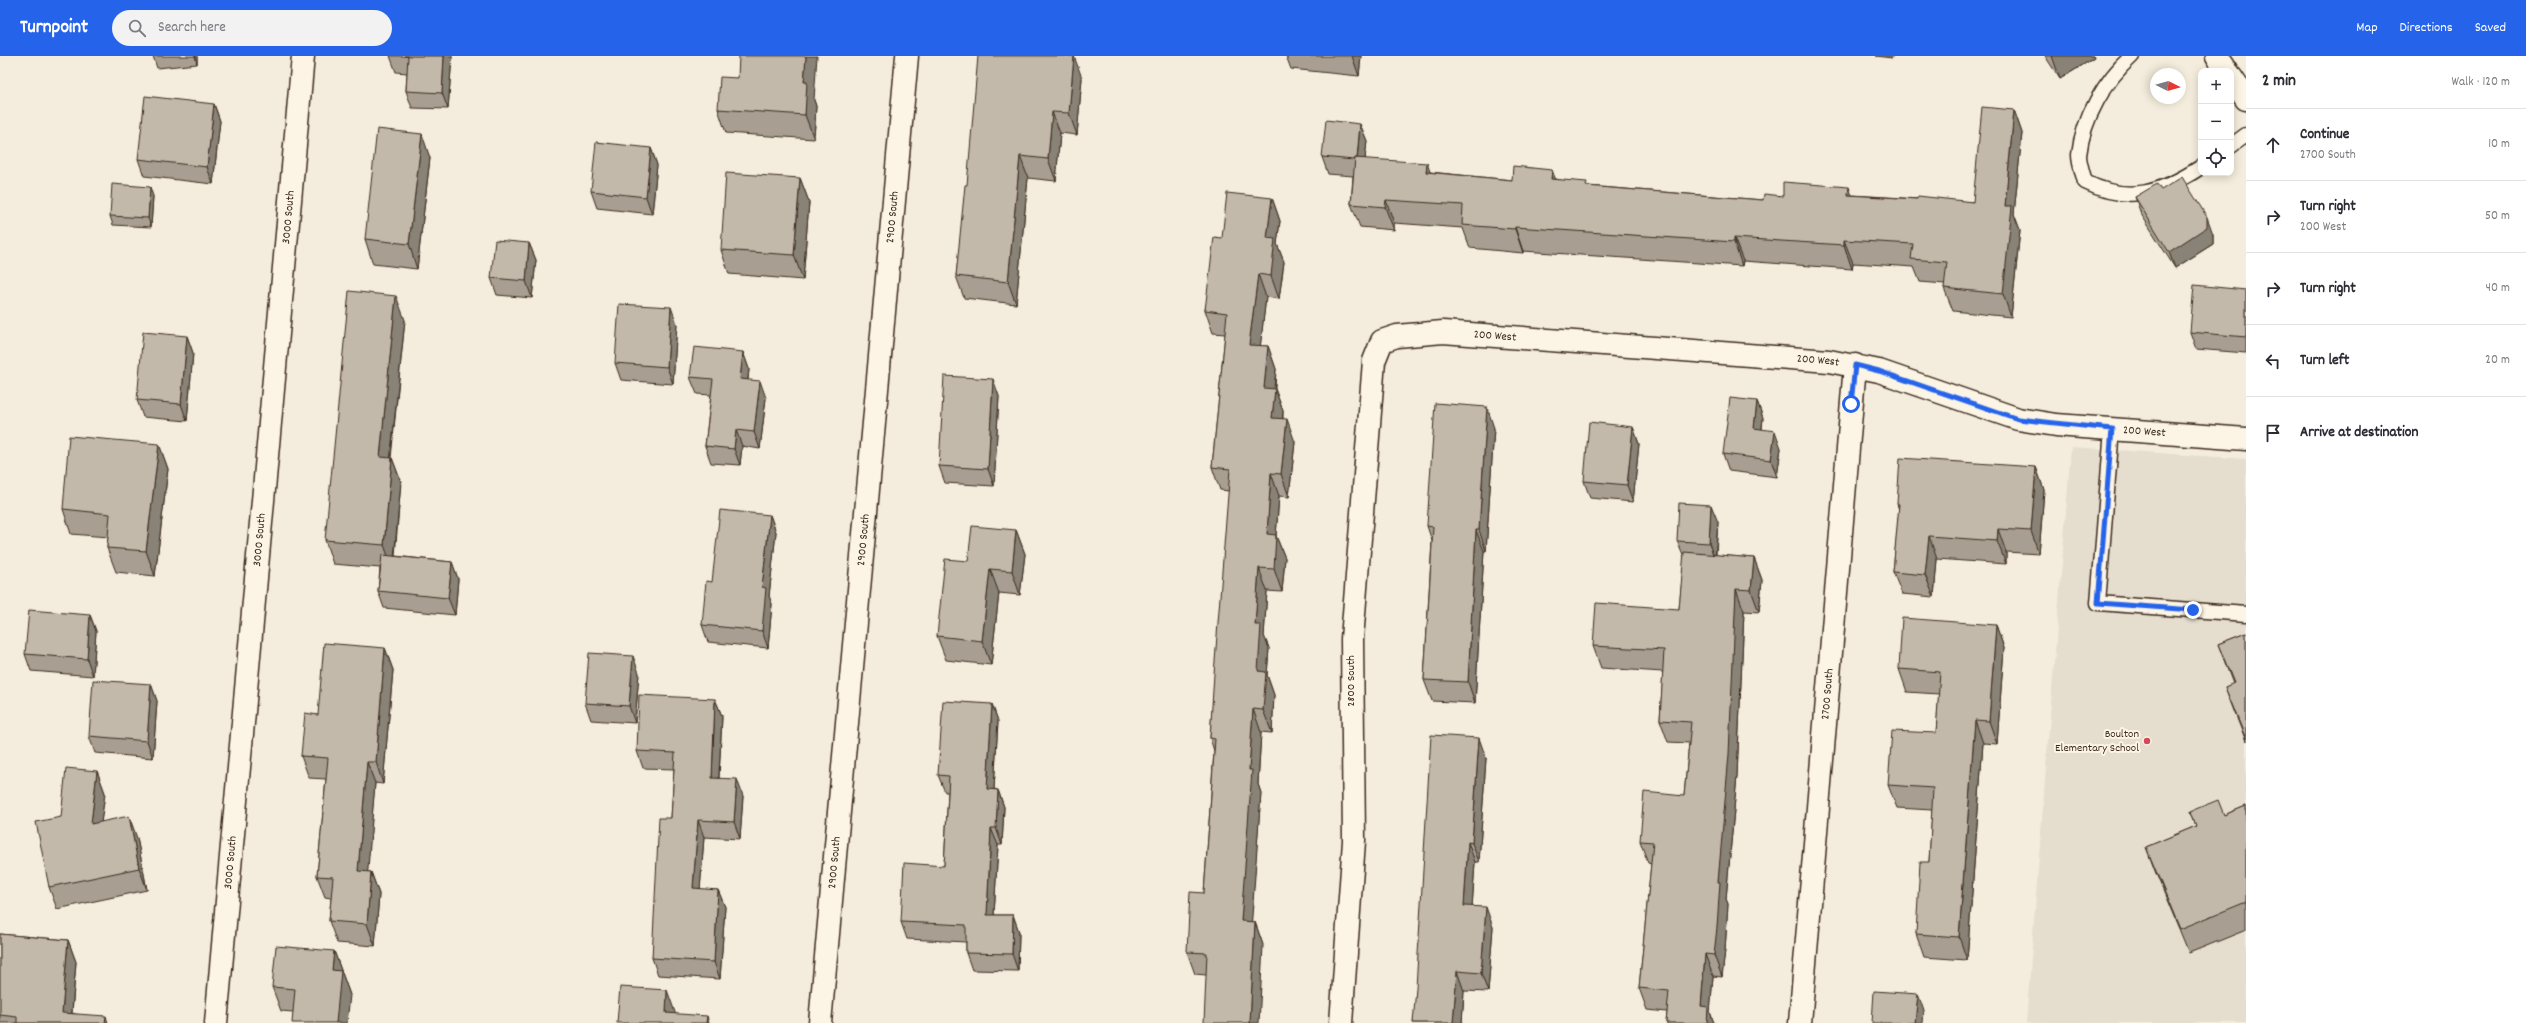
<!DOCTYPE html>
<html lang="en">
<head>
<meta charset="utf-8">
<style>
	body { margin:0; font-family:Dekko,sans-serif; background:#f2f2f3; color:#2b2b33 }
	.controls { position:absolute; right:12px; top:12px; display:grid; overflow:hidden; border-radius:8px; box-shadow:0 2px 10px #0003 }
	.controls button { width:36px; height:36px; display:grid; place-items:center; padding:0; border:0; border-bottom:1px solid #e1e1e2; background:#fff; color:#2b2b33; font:20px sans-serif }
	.compass { position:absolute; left:2150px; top:12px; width:36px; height:36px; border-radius:50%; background:#fff; box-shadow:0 2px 10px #0003; rotate:95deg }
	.stop { position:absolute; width:12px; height:12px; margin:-9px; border:3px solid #2563eb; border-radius:50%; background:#fff }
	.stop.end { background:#2563eb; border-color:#fff; box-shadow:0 1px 4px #0008 }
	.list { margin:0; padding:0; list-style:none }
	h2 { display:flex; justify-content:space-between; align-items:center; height:52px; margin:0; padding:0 16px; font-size:17px }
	h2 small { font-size:13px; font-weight:400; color:#7c7c81 }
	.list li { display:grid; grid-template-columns:26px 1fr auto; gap:12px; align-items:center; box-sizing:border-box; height:72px; padding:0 16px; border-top:1px solid #e1e1e2 }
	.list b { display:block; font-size:15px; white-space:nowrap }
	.list p { margin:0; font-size:13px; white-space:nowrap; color:#7c7c81 }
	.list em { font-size:13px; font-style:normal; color:#7c7c81 }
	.icon { flex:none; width:22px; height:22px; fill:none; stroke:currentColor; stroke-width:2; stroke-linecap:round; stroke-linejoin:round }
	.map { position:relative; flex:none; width:2246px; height:967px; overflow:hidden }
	header { display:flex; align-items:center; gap:24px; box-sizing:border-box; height:56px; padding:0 20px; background:#2563eb; color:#fff }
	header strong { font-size:19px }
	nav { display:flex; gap:22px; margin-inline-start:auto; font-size:14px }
	.search { width:280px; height:36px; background:#f2f2f3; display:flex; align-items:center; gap:10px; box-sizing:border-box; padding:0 14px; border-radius:22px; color:#7c7c81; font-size:15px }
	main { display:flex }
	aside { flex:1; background:#fff }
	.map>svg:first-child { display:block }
	.built { fill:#e5ddce }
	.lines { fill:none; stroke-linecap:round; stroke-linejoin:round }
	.service-casing { stroke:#3b2a1e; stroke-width:17 }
	.minor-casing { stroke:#3b2a1e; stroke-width:25 }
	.secondary-casing { stroke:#3b2a1e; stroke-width:25 }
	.service { stroke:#fcf5e5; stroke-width:14 }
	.minor { stroke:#fcf5e5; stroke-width:22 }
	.secondary { stroke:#fcf5e5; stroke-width:22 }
	.wall { fill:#a89f92; stroke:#3b2a1e }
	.shaded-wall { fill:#888277; stroke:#3b2a1e }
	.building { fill:#c3b9aa; stroke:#3b2a1e }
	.route { stroke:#2563eb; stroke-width:5 }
	.poi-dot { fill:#d1495b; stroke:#fcf5e5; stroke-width:1.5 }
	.labels { text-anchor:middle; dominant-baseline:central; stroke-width:4; stroke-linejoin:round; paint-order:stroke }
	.street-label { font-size:12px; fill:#3b2a1e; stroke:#fcf5e5 }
	.poi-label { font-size:12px; fill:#3b2a1e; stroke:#fcf5e5; text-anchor:end }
</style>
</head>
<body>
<header>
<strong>Turnpoint</strong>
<div class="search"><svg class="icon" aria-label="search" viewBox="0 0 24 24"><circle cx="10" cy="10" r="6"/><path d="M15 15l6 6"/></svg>Search here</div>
<nav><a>Map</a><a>Directions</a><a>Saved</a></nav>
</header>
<main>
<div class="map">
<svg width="2246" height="967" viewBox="0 0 2246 967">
	<rect width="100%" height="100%" fill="#f4eddd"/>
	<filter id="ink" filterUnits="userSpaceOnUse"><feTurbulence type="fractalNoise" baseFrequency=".025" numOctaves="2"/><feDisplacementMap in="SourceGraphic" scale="8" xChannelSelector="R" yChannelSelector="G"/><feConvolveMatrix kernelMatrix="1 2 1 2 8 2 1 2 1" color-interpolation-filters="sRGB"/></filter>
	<g filter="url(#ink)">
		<polygon class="built" points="2071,391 2246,403 2246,967 2026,967"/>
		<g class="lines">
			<g class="service-casing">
				<g id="service">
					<path d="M2132,0c-27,24 -49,62 -53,99 0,8 4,19 6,27 44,22 76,11 116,-15"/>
					<polyline points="2231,90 2246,79"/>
					<polyline points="2112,373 2098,547 2246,558"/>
				</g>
			</g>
			<g class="minor-casing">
				<g id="minor">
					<path id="s1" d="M216,967l87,-967"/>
					<path id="s2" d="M820,967l87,-967"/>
					<path id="s3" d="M1341,967l13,-182 -2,-202 22,-278 8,-20 15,-5 46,-4 386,29 50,10 139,48 38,6 190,14"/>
					<path id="s4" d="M1800,967l55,-658"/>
				</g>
			</g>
			<g class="secondary-casing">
				<g id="secondary">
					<polyline points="2217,0 2227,15"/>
					<polyline points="2231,21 2246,43"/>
				</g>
			</g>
			<use href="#service" class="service"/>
			<use href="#minor" class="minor"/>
			<use href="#secondary" class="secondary"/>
		</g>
		<g class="wall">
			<polygon points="153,0 197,0 197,8 157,12"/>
			<polygon points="390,0 452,0 448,53 412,52 406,35 407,17 396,16"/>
			<polygon points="1286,0 1361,0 1359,20 1291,13"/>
			<polygon points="1876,0 1892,0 1892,2"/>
			<polygon points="2045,0 2093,0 2094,2 2060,23"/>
			<polygon points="1082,22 1077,79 1060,77 1056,125 1028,122 1016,248 964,242 956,220 967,129"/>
			<polygon points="814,44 816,50 814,83 726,77 718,53"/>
			<polygon points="214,48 220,65 213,128 144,120 138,103"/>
			<polygon points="2014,54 2022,77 2014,158 2020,174 2011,261 1953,255 1944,232 1945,228 1920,226 1914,211 1853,207 1852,213 1743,205 1742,210 1523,195 1523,197 1470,192 1463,172 1394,167 1394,174 1360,171 1351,148 1353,120 1328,118 1322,101 1360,68 1367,85 1365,103 1430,116 1512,124 1556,123 1588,130 1763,144 1783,140 1852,139 1973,146"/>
			<polygon points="651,92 657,109 652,158 597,152 591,135"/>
			<polygon points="430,102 417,213 373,208 365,183"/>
			<polygon points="800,122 809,146 803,224 729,218 721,194"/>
			<polygon points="2161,134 2213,178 2213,188 2175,212 2141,158 2135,141"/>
			<polygon points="153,140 151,171 113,169 110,160"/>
			<polygon points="1272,142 1280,165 1277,188 1284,206 1279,243 1266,241 1260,290 1268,290 1276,313 1275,333 1283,355 1283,362 1295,386 1289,441 1279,440 1276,480 1285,502 1282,536 1267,535 1264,580 1269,592 1267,619 1274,639 1272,677 1261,676 1258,728 1261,737 1251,866 1255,866 1263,889 1206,919 1195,918 1187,896 1204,837 1214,695 1210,682 1229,435 1220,434 1212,411 1225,278 1213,277 1205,254 1222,182"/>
			<polygon points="529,187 536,204 532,242 497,239 491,222"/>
			<polygon points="2246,234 2246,297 2196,293 2190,276"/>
			<polygon points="405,264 391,402 392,402 401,426 395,500 452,506 458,523 455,559 384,552 378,535 380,512 333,508 325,484"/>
			<polygon points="677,268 673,328 621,324 615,307"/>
			<polygon points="187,280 193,297 187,365 143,361 137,344"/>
			<polygon points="743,296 749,313 748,324 766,342 760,393 742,390 740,409 711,407 705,390 711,339 697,338 690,321"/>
			<polygon points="999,340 994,430 945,427 939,410"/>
			<polygon points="1757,345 1763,362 1762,373 1781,392 1777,421 1729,415 1723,398"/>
			<polygon points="1633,371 1639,388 1633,446 1590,442 1584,425"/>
			<polygon points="1494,372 1486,495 1484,495 1475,647 1432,645 1424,624 1432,485 1427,470"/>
			<polygon points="159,388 168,413 155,520 116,516 107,492 108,481 71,478 63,453"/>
			<polygon points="2036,411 2044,434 2039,498 2006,496 2006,508 1937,503 1934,541 1902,538 1893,516 1899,454 1897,448"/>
			<polygon points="770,459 776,476 769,540 772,548 768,592 708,586 702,569 712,526"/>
			<polygon points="1718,466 1716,499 1754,502 1762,524 1759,556 1744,555 1737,720 1726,843 1728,848 1725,894 1722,921 1713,920 1710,956 1714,967 1666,967 1667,956 1647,954 1639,932 1651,808 1648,807 1640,785 1684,740 1689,687 1668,686 1660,664 1663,616 1601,612 1593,590 1679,553 1684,502 1677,485"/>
			<polygon points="1016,474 1025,498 1020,539 999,537 991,609 946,604 937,580 968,505"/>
			<polygon points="90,559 96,575 93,620 31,615 25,598"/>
			<polygon points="1996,569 2004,592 1997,688 1983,687 1967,904 1924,901 1916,878 1929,806 1932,754 1897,752 1888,729 1936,677 1939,638 1907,636 1899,613"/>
			<polygon points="2246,577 2246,685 2234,655 2225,631 2233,628 2218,588"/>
			<polygon points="385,592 393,614 383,728 375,727 367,816 371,816 379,838 375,890 337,887 329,865 331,842 325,841 317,820 326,723 309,722 301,700 318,659"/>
			<polygon points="639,617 635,667 591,664 585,647"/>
			<polygon points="151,628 157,645 153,702 95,697 89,680"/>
			<polygon points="715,643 722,660 719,722 743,740 740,783 704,781 700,833 718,834 725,851 720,923 658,919 652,902 671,762 674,713 643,712 637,695"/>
			<polygon points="992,648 998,665 994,733 998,734 1004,751 1002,789 998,789 994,859 1013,859 1019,876 1018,915 972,914 966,897 966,886 907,883 901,866 944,810 948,736 945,736 938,719"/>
			<polygon points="1486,702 1479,806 1475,806 1472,851 1493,871 1488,936 1464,935 1462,967 1413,967"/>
			<polygon points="97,715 105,737 101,766 137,782 147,834 57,853 49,831 61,761"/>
			<polygon points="2246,750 2246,874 2189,897 2155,815 2146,791 2196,770 2191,755 2224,759"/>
			<polygon points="0,878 68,884 76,906 72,957 108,967 0,967"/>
			<polygon points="334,895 350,939 293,956 281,955 272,931"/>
		</g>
		<g class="shaded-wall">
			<polygon points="195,0 197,0 197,8"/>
			<polygon points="444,0 452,0 448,53 442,37"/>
			<polygon points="806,0 817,0 814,44 816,50 814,83 805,59 804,26"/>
			<polygon points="1074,0 1082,22 1077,79 1069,57"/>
			<polygon points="1352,0 1361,0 1359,20"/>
			<polygon points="2052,0 2093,0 2094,2 2060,23"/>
			<polygon points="214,48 220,65 213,128 207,111"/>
			<polygon points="2014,54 2022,77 2014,158 2020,174 2011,261 2003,238 2005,150"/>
			<polygon points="1052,56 1060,77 1056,125 1048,103"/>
			<polygon points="1360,68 1367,85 1363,121 1357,105"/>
			<polygon points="422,78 430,102 417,213 409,188"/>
			<polygon points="651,92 657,109 652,158 646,141"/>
			<polygon points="1020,100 1028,122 1016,248 1008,226"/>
			<polygon points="1427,107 1435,130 1426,116"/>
			<polygon points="1552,114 1561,137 1551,123"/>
			<polygon points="800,122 809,146 803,224 794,199"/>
			<polygon points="150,131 153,140 151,171 148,162"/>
			<polygon points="1849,131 1857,154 1848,139"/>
			<polygon points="1272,142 1280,165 1277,188 1284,206 1279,243 1271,220 1267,182"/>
			<polygon points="1386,144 1394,167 1394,174 1385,151"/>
			<polygon points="2207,161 2213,178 2213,188 2175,212 2169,196"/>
			<polygon points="1515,171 1523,195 1523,197 1515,173"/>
			<polygon points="1734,182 1743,205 1742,210 1734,186"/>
			<polygon points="1844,184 1853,207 1852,213 1844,189"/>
			<polygon points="529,187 536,204 532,242 526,225"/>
			<polygon points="1258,218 1266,241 1258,311 1249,289"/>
			<polygon points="396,240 405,264 388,425 380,401"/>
			<polygon points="671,251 677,268 673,328 667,311"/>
			<polygon points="187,280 193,297 187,365 181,348"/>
			<polygon points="1268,290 1276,313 1272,354 1264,332"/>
			<polygon points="743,296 749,313 746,340 740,323"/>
			<polygon points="993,323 999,340 994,430 988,413"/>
			<polygon points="760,325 766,342 760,393 754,376"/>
			<polygon points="1275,333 1283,355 1281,384 1272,362"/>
			<polygon points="1757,345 1763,362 1760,389 1754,372"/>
			<polygon points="1487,351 1494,372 1486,495 1479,474"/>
			<polygon points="1287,363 1295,386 1289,441 1281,418"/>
			<polygon points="1633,371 1639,388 1633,446 1627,429"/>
			<polygon points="736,374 742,390 740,409 734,393"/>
			<polygon points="1775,375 1781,392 1777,421 1771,404"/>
			<polygon points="159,388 168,413 155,520 146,495"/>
			<polygon points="392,402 401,426 393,514 384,489"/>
			<polygon points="2036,411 2044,434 2039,498 2031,475"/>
			<polygon points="1271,417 1279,440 1276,480 1285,502 1282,536 1274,513 1267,478"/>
			<polygon points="1711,449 1718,466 1715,504 1709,487"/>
			<polygon points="770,459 776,476 769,540 772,548 768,592 762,575 762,531"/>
			<polygon points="1998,473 2006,496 2006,508 1997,485"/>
			<polygon points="1016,474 1025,498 1020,539 1012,515"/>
			<polygon points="1476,474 1484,495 1475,647 1468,626"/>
			<polygon points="1929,480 1937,503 1934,541 1925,519"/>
			<polygon points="1754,502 1762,524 1759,556 1751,534"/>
			<polygon points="452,506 458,523 455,559 448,542"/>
			<polygon points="1259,512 1267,535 1264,580 1269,592 1267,619 1274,639 1272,677 1263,654 1258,615 1255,569"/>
			<polygon points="990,513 999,537 991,609 982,585"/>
			<polygon points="1736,533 1744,555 1737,720 1726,843 1728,848 1725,894 1722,921 1714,899 1718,826"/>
			<polygon points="90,559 96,575 93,620 87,603"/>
			<polygon points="1996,569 2004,592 1997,688 1989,665"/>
			<polygon points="385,592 393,614 383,728 376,706"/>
			<polygon points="633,600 639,617 635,667 629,650"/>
			<polygon points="151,628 157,645 153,702 147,685"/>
			<polygon points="715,643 722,660 718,739 712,722"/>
			<polygon points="992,648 998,665 993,750 987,733"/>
			<polygon points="1253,653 1261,676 1258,728 1261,737 1250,888 1241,865 1249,714"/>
			<polygon points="1975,664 1983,687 1967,904 1959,881"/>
			<polygon points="1479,682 1486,702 1479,806 1472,787"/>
			<polygon points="367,706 375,727 366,837 358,815"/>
			<polygon points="97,715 105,737 98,790 91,768"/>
			<polygon points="737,723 743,740 740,783 734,766"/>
			<polygon points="998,734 1004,751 1002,789 996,772"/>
			<polygon points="129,760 137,782 147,834 139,812"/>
			<polygon points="698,764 704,781 699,849 693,832"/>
			<polygon points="991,772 998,789 993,876 987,859"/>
			<polygon points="1468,786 1475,806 1471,869 1464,850"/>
			<polygon points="371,816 379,838 375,890 367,868"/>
			<polygon points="718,834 725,851 720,923 714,906"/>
			<polygon points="1486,851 1493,871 1488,936 1481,917"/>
			<polygon points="1013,859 1019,876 1018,915 1012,898"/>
			<polygon points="1255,866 1263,889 1259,967 1250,967"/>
			<polygon points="68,884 76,906 71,967 62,957"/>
			<polygon points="334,895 350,939 347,967 336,967 332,914"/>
			<polygon points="1705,898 1713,920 1710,956 1714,967 1707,967 1701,950"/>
			<polygon points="1457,915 1464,935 1462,967 1453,967"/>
			<polygon points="667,934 676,959 666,957"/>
			<polygon points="1918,938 1924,955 1923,967 1915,967"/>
			<polygon points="106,960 108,967 105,967"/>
			<polygon points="707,960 709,967 706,967"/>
		</g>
		<g class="building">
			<polygon points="404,0 444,0 442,37 406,35 408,0"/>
			<polygon points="739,0 806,0 804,26 807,26 805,59 718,53 720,21 738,22"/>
			<polygon points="978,0 1074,0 1069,57 1052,56 1048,103 1020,100 1008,226 956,220 965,129 967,129"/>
			<polygon points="145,40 214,48 207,111 138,103"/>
			<polygon points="1982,51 2014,54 2005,150 2012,150 2003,238 1944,232 1947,206 1911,203 1913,188 1844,184 1844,189 1734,182 1734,186 1515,171 1515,173 1462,169 1463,149 1386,144 1385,151 1351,148 1355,102 1427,107 1426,116 1512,124 1513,110 1552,114 1551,123 1587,126 1586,130 1763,144 1764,138 1783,140 1783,126 1849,131 1848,139 1917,143 1918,140 1973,146"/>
			<polygon points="1326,64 1360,68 1357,102 1355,102 1354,104 1322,101"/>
			<polygon points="377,73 422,78 409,188 365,183"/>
			<polygon points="596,86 651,92 646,141 591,135"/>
			<polygon points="726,117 800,122 794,199 721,194"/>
			<polygon points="2182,121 2207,161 2207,171 2169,196 2135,141 2157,128 2161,134"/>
			<polygon points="112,128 150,131 148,162 110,160"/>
			<polygon points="1227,137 1272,142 1267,182 1275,183 1271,220 1258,218 1249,289 1268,290 1264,332 1275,333 1272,362 1287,363 1281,418 1271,417 1267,478 1276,479 1274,513 1259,512 1255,569 1261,569 1258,615 1266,616 1263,654 1253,653 1249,714 1252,714 1241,865 1255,866 1250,967 1204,967 1207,897 1187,896 1190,836 1204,837 1215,683 1210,682 1214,618 1230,413 1212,411 1227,257 1205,254 1214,181 1222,182"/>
			<polygon points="495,184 529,187 526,225 491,222"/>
			<polygon points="2194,229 2246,234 2246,281 2190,276"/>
			<polygon points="349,235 396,240 380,401 392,402 384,489 325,484"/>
			<polygon points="619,248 671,251 667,311 615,307"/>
			<polygon points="143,276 187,280 181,348 137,344"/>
			<polygon points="694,291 743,296 740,323 760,325 754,376 736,374 734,393 705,390 713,323 690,321"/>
			<polygon points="944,320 993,323 988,413 939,410"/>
			<polygon points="1730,342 1757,345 1754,372 1775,375 1771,404 1723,398"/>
			<polygon points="1435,347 1487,351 1479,474 1476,474 1468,626 1424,624 1433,471 1427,470"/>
			<polygon points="1589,366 1633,371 1627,429 1584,425"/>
			<polygon points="69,380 159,388 146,495 107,492 110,458 63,453"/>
			<polygon points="1900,402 2036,411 2031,475 1998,473 1997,485 1929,480 1925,519 1893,516 1899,448 1897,448"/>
			<polygon points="1679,447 1711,449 1709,487 1677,485"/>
			<polygon points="720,454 770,459 762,531 766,532 762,575 702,569 706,525 712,526"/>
			<polygon points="972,470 1016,474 1012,515 990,513 982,585 937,580 945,503 968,505"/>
			<polygon points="1684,496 1754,502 1751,534 1736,533 1729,698 1718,826 1720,826 1717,871 1714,899 1705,898 1701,950 1708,951 1707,967 1666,967 1669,935 1639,932 1653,786 1640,785 1644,736 1684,740 1691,666 1660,664 1664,594 1593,590 1596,547 1679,553"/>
			<polygon points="382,499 452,506 448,542 378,535"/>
			<polygon points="29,554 90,559 87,603 25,598"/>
			<polygon points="1902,562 1996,569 1989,665 1975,664 1959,881 1916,878 1920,806 1929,806 1933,732 1888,729 1892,675 1936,677 1940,616 1899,613"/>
			<polygon points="2246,577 2246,683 2225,631 2234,627 2218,588"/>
			<polygon points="324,587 385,592 376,706 367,706 358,815 371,816 367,868 329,865 333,821 317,820 328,702 301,700 305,657 318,659"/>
			<polygon points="589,597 633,600 629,650 585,647"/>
			<polygon points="93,624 151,628 147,685 89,680"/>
			<polygon points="639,639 715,643 712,722 737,723 734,766 698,764 693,832 718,834 714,906 652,902 659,762 671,762 675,697 637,695"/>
			<polygon points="943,645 992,648 987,733 998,734 996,772 991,772 987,859 1013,859 1012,898 966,897 966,869 901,866 904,807 944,810 949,720 938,719"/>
			<polygon points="1431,679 1479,682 1472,787 1468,786 1464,850 1486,851 1481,917 1457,915 1453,967 1413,967 1416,932"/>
			<polygon points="66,712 97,715 91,768 129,760 139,812 49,831 36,766 61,761"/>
			<polygon points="2218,744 2224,759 2246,750 2246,846 2180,873 2146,791 2196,770 2191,755"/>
			<polygon points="0,878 68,884 62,957 106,960 105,967 17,967 17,961 0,959"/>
			<polygon points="276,890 334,895 332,914 341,915 336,967 292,967 295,933 272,931"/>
			<polygon points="620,931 667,934 666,957 707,960 706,967 617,967"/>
			<polygon points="1874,935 1918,938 1915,967 1872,967"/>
		</g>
	</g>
	<g class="lines" filter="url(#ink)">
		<polyline class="route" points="1851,348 1855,309 1879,315 2018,363 2112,373 2098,547 2193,554"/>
	</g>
	<circle class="poi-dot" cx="2147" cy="685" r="4"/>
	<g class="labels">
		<g class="street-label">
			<text stroke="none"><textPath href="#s1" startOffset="809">3000 South</textPath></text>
			<text stroke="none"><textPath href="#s2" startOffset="809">2900 South</textPath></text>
			<text stroke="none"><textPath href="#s3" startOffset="799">200 West</textPath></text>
			<text stroke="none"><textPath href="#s3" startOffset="1123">200 West</textPath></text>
			<text stroke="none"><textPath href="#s3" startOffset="1459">200 West</textPath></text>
			<text stroke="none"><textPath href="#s1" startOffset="485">3000 South</textPath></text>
			<text stroke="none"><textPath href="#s2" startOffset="485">2900 South</textPath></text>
			<text transform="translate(1351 625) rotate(-90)">2800 South</text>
			<text stroke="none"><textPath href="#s4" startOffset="330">2700 South</textPath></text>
			<text stroke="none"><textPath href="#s1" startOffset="161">3000 South</textPath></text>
			<text stroke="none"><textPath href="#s2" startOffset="161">2900 South</textPath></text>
		</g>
		<g class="poi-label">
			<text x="2139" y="678">Boulton<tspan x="2139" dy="14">Elementary School</tspan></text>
		</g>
	</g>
</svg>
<div class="controls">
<button>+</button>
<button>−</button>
<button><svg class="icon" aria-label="locate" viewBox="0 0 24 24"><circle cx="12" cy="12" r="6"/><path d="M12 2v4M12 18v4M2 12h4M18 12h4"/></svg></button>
</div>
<svg class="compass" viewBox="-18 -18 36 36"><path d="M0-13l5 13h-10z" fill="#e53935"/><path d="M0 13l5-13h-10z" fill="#7c7c81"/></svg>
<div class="stop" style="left:1851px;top:348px"></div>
<div class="stop end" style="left:2193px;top:554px"></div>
</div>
<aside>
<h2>2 min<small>Walk · 120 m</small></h2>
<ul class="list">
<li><svg class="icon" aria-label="ahead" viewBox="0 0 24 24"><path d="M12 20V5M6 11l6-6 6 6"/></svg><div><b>Continue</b><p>2700 South</p></div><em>10 m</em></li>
<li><svg class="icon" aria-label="right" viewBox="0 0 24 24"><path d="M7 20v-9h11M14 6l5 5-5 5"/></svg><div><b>Turn right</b><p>200 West</p></div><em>50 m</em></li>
<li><svg class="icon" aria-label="right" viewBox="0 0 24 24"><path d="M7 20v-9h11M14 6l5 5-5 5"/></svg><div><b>Turn right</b></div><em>40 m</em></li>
<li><svg class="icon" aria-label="left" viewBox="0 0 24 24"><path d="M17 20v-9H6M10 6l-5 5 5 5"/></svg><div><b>Turn left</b></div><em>20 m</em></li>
<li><svg class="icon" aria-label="arrive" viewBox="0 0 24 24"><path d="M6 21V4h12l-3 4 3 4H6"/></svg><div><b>Arrive at destination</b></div></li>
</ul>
</aside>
</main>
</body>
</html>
